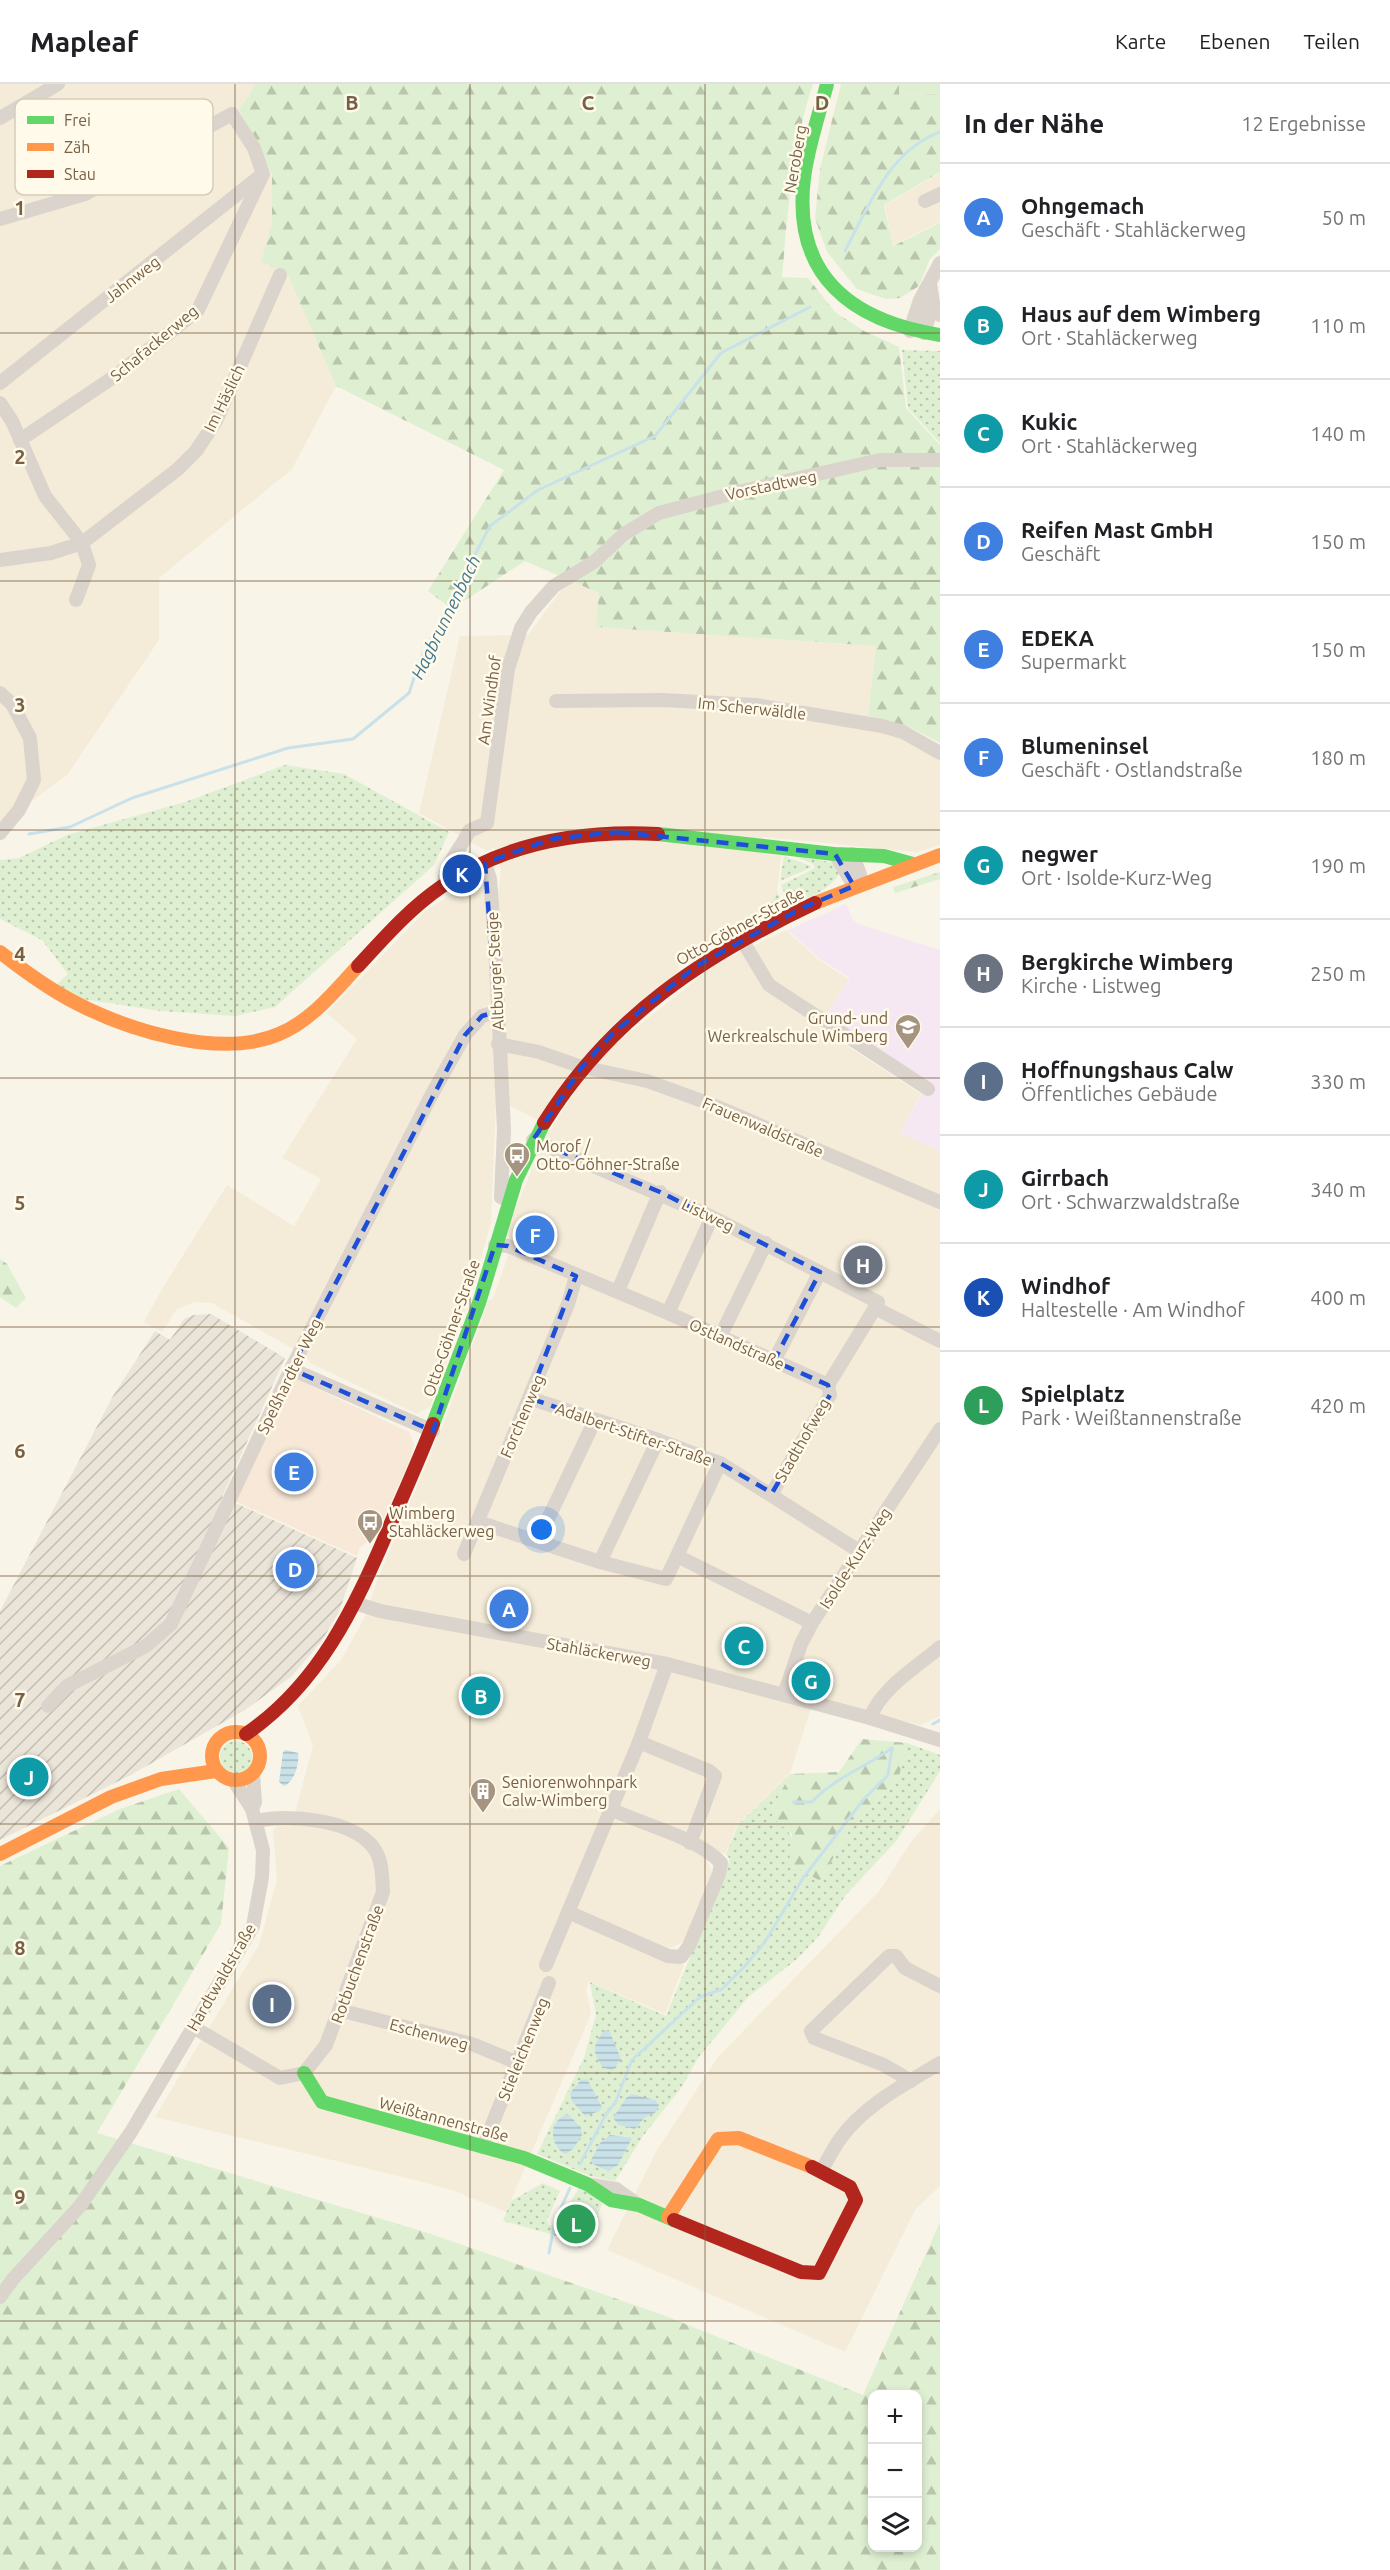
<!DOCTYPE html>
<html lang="de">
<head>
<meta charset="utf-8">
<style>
	body { margin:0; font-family:Ubuntu,sans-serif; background:#f2f2f2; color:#202124 }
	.controls { position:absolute; right:18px; bottom:18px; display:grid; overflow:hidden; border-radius:12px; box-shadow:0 3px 9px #0003 }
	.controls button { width:54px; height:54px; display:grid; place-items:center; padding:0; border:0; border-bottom:2px solid #e0e0e0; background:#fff; color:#202124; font:30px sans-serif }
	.you { position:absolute; left:542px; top:1446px; width:21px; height:21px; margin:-15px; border:4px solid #fff; border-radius:50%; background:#1a73e8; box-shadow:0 0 0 9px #1a73e833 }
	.badge { display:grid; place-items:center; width:39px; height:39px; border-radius:50%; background:#0f766e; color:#fff; font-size:20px; font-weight:700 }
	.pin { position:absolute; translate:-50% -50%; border:3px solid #fff; box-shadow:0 2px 6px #0006 }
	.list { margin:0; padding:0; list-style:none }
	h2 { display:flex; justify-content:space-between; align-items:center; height:78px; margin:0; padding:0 24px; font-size:26px }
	h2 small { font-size:20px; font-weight:400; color:#757577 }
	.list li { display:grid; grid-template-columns:39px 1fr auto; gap:18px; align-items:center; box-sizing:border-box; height:108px; padding:0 24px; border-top:2px solid #e0e0e0 }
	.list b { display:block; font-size:22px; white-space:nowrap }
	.list p { margin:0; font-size:20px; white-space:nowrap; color:#757577 }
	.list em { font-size:20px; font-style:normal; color:#757577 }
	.icon { flex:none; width:33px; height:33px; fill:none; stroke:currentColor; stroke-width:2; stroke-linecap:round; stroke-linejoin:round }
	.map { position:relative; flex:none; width:940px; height:2486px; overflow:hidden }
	header { display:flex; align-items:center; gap:36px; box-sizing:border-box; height:84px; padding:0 30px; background:#fff; border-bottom:2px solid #e0e0e0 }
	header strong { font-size:28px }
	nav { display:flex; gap:33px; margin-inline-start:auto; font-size:21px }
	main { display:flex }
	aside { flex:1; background:#fff }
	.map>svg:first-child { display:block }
	.residential { fill:#f4ecd8 }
	.commercial { fill:#f7e8d8 }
	.industrial { fill:url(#industrial-furrows) }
	.education { fill:#f6e8f2 }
	.grass { fill:url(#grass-dots) }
	.forest { fill:url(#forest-firs); fill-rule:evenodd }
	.garden { fill:#dff0d2 }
	.water { fill:url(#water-rules) }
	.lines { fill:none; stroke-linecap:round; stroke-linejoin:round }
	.stream { stroke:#c9e1e9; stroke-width:3 }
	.street { stroke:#dbd4cc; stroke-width:14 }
	.fast { stroke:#63d668; stroke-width:14 }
	.slow { stroke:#ff974d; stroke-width:14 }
	.jam { stroke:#b3261e; stroke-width:14 }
	.marked { fill:none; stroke:#1d4ed8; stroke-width:4.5; stroke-dasharray:12 8; stroke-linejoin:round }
	.grid { fill:none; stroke:#786046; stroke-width:1.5; stroke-opacity:0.55 }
	.labels { text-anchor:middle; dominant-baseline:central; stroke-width:5; stroke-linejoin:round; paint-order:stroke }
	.street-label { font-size:16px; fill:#786046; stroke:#fffaea }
	.poi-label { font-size:16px; fill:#786046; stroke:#fffaea; text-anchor:start }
	.water-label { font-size:18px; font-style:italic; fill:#417995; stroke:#fffaea }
	.key { fill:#fffaea; stroke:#d6ccb9; stroke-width:1.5 }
	.key-label { font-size:16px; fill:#786046 }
	.grid-label { font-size:20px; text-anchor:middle; font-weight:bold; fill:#786046; stroke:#fffaea; stroke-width:5; stroke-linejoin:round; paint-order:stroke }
</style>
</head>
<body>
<header>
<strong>Mapleaf</strong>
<nav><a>Karte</a><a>Ebenen</a><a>Teilen</a></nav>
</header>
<main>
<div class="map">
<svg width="940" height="2486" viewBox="0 0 940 2486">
	<defs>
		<pattern id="industrial-furrows" width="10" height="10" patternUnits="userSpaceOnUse" patternTransform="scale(1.5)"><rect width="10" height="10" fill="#ebe5d9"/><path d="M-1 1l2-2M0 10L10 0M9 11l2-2" fill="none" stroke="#c3bdb2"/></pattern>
		<pattern id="grass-dots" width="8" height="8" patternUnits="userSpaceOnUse" patternTransform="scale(1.5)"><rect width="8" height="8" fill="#dff0d2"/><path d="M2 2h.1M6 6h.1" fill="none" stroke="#bac6ac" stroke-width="1.8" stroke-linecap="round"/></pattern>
		<pattern id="forest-firs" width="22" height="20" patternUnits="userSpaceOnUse" patternTransform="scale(1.5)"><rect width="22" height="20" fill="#dff0d2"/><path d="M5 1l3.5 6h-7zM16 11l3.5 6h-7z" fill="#bac6ac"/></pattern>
		<pattern id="water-rules" width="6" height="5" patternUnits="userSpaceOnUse" patternTransform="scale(1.5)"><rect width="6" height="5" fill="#c9e1e9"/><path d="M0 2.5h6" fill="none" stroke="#a8babf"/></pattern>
	</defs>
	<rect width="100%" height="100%" fill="#f8f4e8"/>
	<g class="residential">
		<polygon points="0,0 256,0 239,25 272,90 272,139 262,178 287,189 336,302 292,385 159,494 159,556 67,691 0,741"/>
		<polygon points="940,89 940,138 893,161 885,121"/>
		<polygon points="573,497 599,509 597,543 877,562 866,643 902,655 940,677 940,761 917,768 763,753 761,769 781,772 777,808 766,828 736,843 678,882 679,886 538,1036 509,1021 496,1020 491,1139 464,1232 430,1323 417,1330 310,1279 306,1272 212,1219 194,1218 177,1225 162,1248 144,1238 162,1205 227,1101 294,1142 321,1095 282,1074 357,955 327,929 425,827 471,798 482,806 499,805 501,786 494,764 487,767 419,729 460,552 528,551 559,509"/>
		<polygon points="786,846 820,877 849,895 818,943 921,1010 900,1049 940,1067 940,1632 920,1641 814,1615 790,1689 737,1741 725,1770 709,1764 705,1773 713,1789 689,1855 668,1865 666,1875 684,1881 665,1930 589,1897 586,1906 591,1930 506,2128 454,2107 427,2099 155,2033 259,1861 277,1796 273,1746 277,1742 292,1740 313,1662 298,1622 341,1576 365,1533 377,1496 443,1341 489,1216 493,1214 507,1175 509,1141 544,1056 583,995 609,965 706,888 728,874"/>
		<polygon points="940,1725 940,2102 915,2126 845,2268 607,2166 657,2066 718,1973 880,1806 911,1758"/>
	</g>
	<polygon class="commercial" points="296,1295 409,1348 414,1361 410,1376 377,1449 359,1465 357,1472 235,1417 288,1302"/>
	<polygon class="industrial" points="211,1230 285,1274 222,1413 357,1474 339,1528 321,1558 292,1592 245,1626 129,1692 0,1756 0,1527 113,1312 155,1247 170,1256 184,1235 194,1231"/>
	<polygon class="education" points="846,820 853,836 859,840 940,866 940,1067 900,1049 928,999 825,933 850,894 820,875 788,846"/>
	<g class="grass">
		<polygon points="902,266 940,267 940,359 908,324"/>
		<polygon points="285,681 344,690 449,748 434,781 275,923 235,932 161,927 82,915 56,901 68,890 42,856 0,835 0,776 19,774 67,751 185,718"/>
		<path d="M792,771l43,8 4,11c-10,17 -32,24 -49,32l-9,-21 34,-17 -2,-4z"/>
		<polygon points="784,772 811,782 810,784 780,797"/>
		<polygon points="777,808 783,819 768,831 767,827"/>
		<circle cx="236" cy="1673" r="16"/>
		<polygon points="907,1659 940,1671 940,1687 897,1756 845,1812 818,1853 796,1876 748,1913 718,1950 698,1974 681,2004 643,2052 615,2097 590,2092 537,2070 584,1974 596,1931 590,1898 666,1932 730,1775 726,1770 738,1741 790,1690 773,1724 820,1797 848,1748 899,1693"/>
		<polygon points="543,2099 560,2107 547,2136 548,2141 556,2142 579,2104 603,2117 594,2143 581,2164 554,2151 503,2137 511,2117"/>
	</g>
	<g class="forest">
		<path d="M256,0h557c-21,62 -25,128 -31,193l26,1 27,34 29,19 35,16 7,61 34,37v298l-27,-14 -45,-13 8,-70 -280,-19 3,-34 -74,-32 -73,48 -24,-18 76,-121 -168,-84 -49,-113 -26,-11 11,-39v-49l-33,-65z"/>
		<polygon points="841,0 899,0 899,11 940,10 940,88 884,121 893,162 940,139 940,165 930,175 919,202 900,214 886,215 857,205 827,168 815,134 820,85"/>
		<polygon points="940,788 940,795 895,809 893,803"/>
		<polygon points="0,1175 7,1180 26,1214 16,1224 0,1213"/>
		<polygon points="862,1655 907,1659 899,1693 848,1748 820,1797 789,1779 792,1750 772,1734 773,1724 790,1690 839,1688"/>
		<path d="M179,1705l50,59 -8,76 -124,209 331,100 235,82 200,80 77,-173v348h-940v-704l120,-57zM872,2310h46v154h-46z"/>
	</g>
	<polygon class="garden" points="899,0 940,0 940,10 899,11"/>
	<g class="water">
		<path d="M286,1666l12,3c2,9 -4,30 -14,33l-5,-4 4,-30z"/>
		<path d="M609,1946l12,29 -8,11 -9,-2c-12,-14 -12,-23 0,-37z"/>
		<polygon points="587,1995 602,2023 600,2027 585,2032 572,2017 570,2009 581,1996"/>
		<polygon points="632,2010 655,2016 659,2021 656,2028 644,2034 635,2045 619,2041 613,2034 626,2014"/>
		<path d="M568,2030l13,14 1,7 -9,14 -8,5c-16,-9 -17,-34 3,-40z"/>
		<polygon points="610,2051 632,2054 618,2081 608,2087 593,2080 591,2076 600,2059"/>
	</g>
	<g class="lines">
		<g class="stream">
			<path d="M845,167c23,-44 44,-100 95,-119"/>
			<polyline points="29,750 70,743 132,714 288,664 353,655 409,609 420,576 490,442 538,406 655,352 721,269 810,223"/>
			<polyline points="933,1640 940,1636"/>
			<path d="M793,1718h19c22,-24 54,-35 80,-54"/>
			<polyline points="580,2080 606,2030 615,2019 632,1976 700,1913 722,1905 745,1882 765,1858 803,1794 864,1715 888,1691 892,1664"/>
			<polyline points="549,2169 555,2137 570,2104"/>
		</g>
		<g class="street">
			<polyline points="0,34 58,0"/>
			<polyline points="925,117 940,110"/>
			<polyline points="0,135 85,110 232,30 254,64 263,90 198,226 118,290 20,356"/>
			<polyline points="930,200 933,219 940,231"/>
			<polyline points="910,247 920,216 940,179"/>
			<polyline points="924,249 933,219"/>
			<polyline points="0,299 259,93"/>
			<polyline points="0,319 12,337 45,412 82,459 89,481 76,516"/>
			<polyline points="0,476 51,469 82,459 178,385 196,367 216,337 280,191"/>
			<polyline points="0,609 12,620 30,654 34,696 19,726 0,749"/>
			<polyline points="556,617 662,616 756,621 882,642 903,648 940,669"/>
			<polyline points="835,770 854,802"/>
			<polyline points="852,770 860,790 854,802"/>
			<polyline points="485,779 490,795 495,860 504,1046 501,1113 508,1116"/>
			<path d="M444,801c0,-20 17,-36 25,-54l18,-8 21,-154 13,-41 10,-16 23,-26 40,-24 30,-28 35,-21 83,-22 138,-31h60"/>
			<polyline points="742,856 769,901 928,1005"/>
			<polyline points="498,960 539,968 582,983 647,997 708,1019 940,1118"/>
			<polyline points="533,1056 712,1133 878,1218"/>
			<polyline points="495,1161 508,1162 668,1229 828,1301 875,1224 940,1257"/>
			<polyline points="618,1207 660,1108"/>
			<polyline points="668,1229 712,1133"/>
			<polyline points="720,1253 766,1159"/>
			<polyline points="774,1277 820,1188"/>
			<polyline points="291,1285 433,1347"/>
			<polyline points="529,1314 658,1356 720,1379 859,1467"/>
			<polyline points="772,1409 830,1311 828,1301"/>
			<polyline points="478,1438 600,1478 666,1495 677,1472 812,1539"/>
			<polyline points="538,1456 595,1336"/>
			<polyline points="464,1470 568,1220 576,1192"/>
			<polyline points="677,1472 720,1379"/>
			<polyline points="600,1478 658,1356"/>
			<polyline points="355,1519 380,1527 667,1580 870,1634 940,1656"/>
			<polyline points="784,1611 801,1560 812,1539 940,1345"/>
			<polyline points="48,1622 67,1602 146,1562 171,1540 291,1285 432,1010 465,951 482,932 496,928"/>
			<path d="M870,1634c11,-30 47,-51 70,-71"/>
			<polyline points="639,1658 709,1687 715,1692 690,1759"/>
			<polyline points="252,1725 255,1718 253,1690"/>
			<path d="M568,1828l100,44 13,1 8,-11 30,-72 2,-11c-24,-26 -78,-38 -110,-54"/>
			<polyline points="546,1881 639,1658 667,1580"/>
			<polyline points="339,1926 472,1960 518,1979"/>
			<path d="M193,1943l87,51 24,-5 22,-28 57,-153c-1,-15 0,-32 -10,-45 -22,-28 -84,-33 -117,-26"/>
			<polyline points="911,1997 884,1981 814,1954 811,1947 889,1872 896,1872 905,1884 940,1902"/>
			<polyline points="483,2063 549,1899"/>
			<path d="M821,2087c6,-10 12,-22 19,-32 24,-34 66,-55 100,-76"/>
			<polyline points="592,2101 616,2105 637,2120"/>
			<polyline points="0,2213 13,2195 80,2122 131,2048 253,1842 262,1793 263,1766 252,1725 234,1697"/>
		</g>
		<g class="fast">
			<path d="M827,0c-8,31 -19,62 -23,94 -12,98 48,143 136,157"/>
			<polyline points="658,750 834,770 884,772 913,780"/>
			<polyline points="433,1340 479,1219 516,1096 544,1039"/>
			<polyline points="304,1989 322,2018 524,2074 587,2100 611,2116 639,2121 674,2136"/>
		</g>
		<g class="slow">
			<polyline points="815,819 940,771"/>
			<path d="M0,868c24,19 49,37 76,51 54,28 145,56 203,31 32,-13 56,-43 79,-68"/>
			<circle cx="236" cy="1672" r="24"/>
			<polyline points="0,1770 111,1713 161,1695 216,1687"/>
			<polyline points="668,2133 718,2055 739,2054 812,2083"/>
		</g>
		<g class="jam">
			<path d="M358,882c26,-28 51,-57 83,-79 63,-44 141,-57 217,-53"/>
			<path d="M544,1039c67,-107 159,-167 271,-220"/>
			<path d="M246,1650c73,-50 108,-125 142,-204 15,-35 31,-70 45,-106"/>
			<polyline points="674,2136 801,2188 819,2189 856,2116 850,2103 812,2083"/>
		</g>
	</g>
	<path class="marked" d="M617,748l218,22 19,32 -54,23 -105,58 -82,66 -31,34 -49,73 127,52 160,80 -46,89 54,24 2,10 -58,98 -52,-30 -191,-65 47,-122 -68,-30 -13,-1 -62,186 -142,-62 174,-334 17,-19 14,-4 -11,-149 66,-24z"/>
	<path class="grid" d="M235,0v2486M470,0v2486M705,0v2486M0,249h940M0,497h940M0,746h940M0,994h940M0,1243h940M0,1492h940M0,1740h940M0,1989h940M0,2237h940"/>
	<defs>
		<g id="school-pin" transform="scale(1.35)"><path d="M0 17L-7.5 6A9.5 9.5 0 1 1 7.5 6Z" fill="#a5947f" stroke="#fffaea"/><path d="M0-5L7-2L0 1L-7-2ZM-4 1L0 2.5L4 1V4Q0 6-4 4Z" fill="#fff"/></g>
		<g id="bus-pin" transform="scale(1.35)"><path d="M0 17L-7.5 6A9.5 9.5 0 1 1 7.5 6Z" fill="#a5947f" stroke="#fffaea"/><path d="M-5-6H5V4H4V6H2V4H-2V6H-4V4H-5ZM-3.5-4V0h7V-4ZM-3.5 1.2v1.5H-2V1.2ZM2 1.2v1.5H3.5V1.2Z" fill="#fff"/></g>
		<g id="building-pin" transform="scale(1.35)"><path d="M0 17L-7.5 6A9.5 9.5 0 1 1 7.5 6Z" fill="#a5947f" stroke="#fffaea"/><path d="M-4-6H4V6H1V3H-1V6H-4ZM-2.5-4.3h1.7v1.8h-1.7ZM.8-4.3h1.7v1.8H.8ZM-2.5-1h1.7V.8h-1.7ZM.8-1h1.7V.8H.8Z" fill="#fff"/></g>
	</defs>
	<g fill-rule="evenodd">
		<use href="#school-pin" x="908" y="943"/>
		<use href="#bus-pin" x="517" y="1071"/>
		<use href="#bus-pin" x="370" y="1438"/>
		<use href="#building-pin" x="483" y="1707"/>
	</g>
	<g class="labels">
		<g class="street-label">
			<text transform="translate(795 75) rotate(-80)">Neroberg</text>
			<text transform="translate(132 195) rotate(-38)">Jahnweg</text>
			<text transform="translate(154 259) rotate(-40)">Schafackerweg</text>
			<text transform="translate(224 314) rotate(-64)">Im Häslich</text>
			<text transform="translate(771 401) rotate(-12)">Vorstadtweg</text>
			<text transform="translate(489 616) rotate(-82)">Am Windhof</text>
			<text transform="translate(752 624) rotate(6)">Im Scherwäldle</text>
			<text transform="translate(740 842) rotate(-29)">Otto-Göhner-Straße</text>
			<text transform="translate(495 887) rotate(-93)">Altburger Steige</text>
			<text transform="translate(763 1043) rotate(23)">Frauenwaldstraße</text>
			<text transform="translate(708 1131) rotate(26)">Listweg</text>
			<text transform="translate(451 1244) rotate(-71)">Otto-Göhner-Straße</text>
			<text transform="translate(737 1260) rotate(24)">Ostlandstraße</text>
			<text transform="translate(289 1292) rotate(-64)">Speßhardter Weg</text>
			<text transform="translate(522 1332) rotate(-67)">Forchenweg</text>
			<text transform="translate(634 1350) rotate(19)">Adalbert-Stifter-Straße</text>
			<text transform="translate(802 1356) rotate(-60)">Stadthofweg</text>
			<text transform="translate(855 1474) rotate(-57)">Isolde-Kurz-Weg</text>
			<text transform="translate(599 1568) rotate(10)">Stahläckerweg</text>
			<text transform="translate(357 1880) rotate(-70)">Rotbuchenstraße</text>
			<text transform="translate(221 1893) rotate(-60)">Hardtwaldstraße</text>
			<text transform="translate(429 1950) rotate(15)">Eschenweg</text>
			<text transform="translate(523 1965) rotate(-68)">Stieleichenweg</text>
			<text transform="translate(444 2035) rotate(15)">Weißtannenstraße</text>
		</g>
		<g class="poi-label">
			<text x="888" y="934" text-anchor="end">Grund- und<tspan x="888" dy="18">Werkrealschule Wimberg</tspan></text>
			<text x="536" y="1062">Morof /<tspan x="536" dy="18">Otto-Göhner-Straße</tspan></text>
			<text x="389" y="1429">Wimberg<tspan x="389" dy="18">Stahläckerweg</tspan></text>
			<text x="502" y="1698">Seniorenwohnpark<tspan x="502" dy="18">Calw-Wimberg</tspan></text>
		</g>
		<g class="water-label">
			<text transform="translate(445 533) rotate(-64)">Hagbrunnenbach</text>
		</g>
	</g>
	<rect x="15" y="15" width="198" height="96" rx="9" class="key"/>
	<rect x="27" y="32" width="27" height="8" fill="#63d668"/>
	<rect x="27" y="59" width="27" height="8" fill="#ff974d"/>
	<rect x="27" y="86" width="27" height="8" fill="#b3261e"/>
	<g class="key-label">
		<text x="64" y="42">Frei</text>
		<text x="64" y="69">Zäh</text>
		<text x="64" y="96">Stau</text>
	</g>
	<g class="grid-label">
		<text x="352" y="26">B</text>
		<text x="588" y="26">C</text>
		<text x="822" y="26">D</text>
		<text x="20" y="131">1</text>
		<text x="20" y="380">2</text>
		<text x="20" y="628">3</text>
		<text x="20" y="877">4</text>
		<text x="20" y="1126">5</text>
		<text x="20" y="1374">6</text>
		<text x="20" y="1623">7</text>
		<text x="20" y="1871">8</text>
		<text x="20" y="2120">9</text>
	</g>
</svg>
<div class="controls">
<button>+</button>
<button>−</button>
<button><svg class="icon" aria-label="layers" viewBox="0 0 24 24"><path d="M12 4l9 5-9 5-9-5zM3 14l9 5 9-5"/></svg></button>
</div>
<div class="you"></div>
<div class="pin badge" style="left:509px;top:1525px;background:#3f7fe0">A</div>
<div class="pin badge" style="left:481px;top:1612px;background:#0f9aa8">B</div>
<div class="pin badge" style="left:744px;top:1562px;background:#0f9aa8">C</div>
<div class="pin badge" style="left:295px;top:1485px;background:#3f7fe0">D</div>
<div class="pin badge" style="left:294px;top:1388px;background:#3f7fe0">E</div>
<div class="pin badge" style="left:535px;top:1151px;background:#3f7fe0">F</div>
<div class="pin badge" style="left:811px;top:1597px;background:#0f9aa8">G</div>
<div class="pin badge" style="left:863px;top:1181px;background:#6b7280">H</div>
<div class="pin badge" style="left:272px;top:1920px;background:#5c6f8a">I</div>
<div class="pin badge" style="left:29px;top:1693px;background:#0f9aa8">J</div>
<div class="pin badge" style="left:462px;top:790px;background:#1a4fb4">K</div>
<div class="pin badge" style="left:576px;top:2140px;background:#2e9e5b">L</div>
</div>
<aside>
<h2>In der Nähe<small>12 Ergebnisse</small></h2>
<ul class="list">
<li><span class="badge" style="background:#3f7fe0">A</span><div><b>Ohngemach</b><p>Geschäft · Stahläckerweg</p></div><em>50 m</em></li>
<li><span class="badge" style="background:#0f9aa8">B</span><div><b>Haus auf dem Wimberg</b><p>Ort · Stahläckerweg</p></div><em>110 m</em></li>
<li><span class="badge" style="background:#0f9aa8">C</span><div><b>Kukic</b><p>Ort · Stahläckerweg</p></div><em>140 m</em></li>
<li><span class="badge" style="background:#3f7fe0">D</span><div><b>Reifen Mast GmbH</b><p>Geschäft</p></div><em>150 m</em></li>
<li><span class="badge" style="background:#3f7fe0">E</span><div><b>EDEKA</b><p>Supermarkt</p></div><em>150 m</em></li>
<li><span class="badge" style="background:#3f7fe0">F</span><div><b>Blumeninsel</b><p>Geschäft · Ostlandstraße</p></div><em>180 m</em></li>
<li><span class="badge" style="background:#0f9aa8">G</span><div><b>negwer</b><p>Ort · Isolde-Kurz-Weg</p></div><em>190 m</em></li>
<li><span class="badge" style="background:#6b7280">H</span><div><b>Bergkirche Wimberg</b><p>Kirche · Listweg</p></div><em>250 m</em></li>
<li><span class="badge" style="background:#5c6f8a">I</span><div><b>Hoffnungshaus Calw</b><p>Öffentliches Gebäude</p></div><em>330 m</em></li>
<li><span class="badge" style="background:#0f9aa8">J</span><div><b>Girrbach</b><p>Ort · Schwarzwaldstraße</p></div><em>340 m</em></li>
<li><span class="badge" style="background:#1a4fb4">K</span><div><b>Windhof</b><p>Haltestelle · Am Windhof</p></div><em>400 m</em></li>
<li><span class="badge" style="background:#2e9e5b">L</span><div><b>Spielplatz</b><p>Park · Weißtannenstraße</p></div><em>420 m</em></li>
</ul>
</aside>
</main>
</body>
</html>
